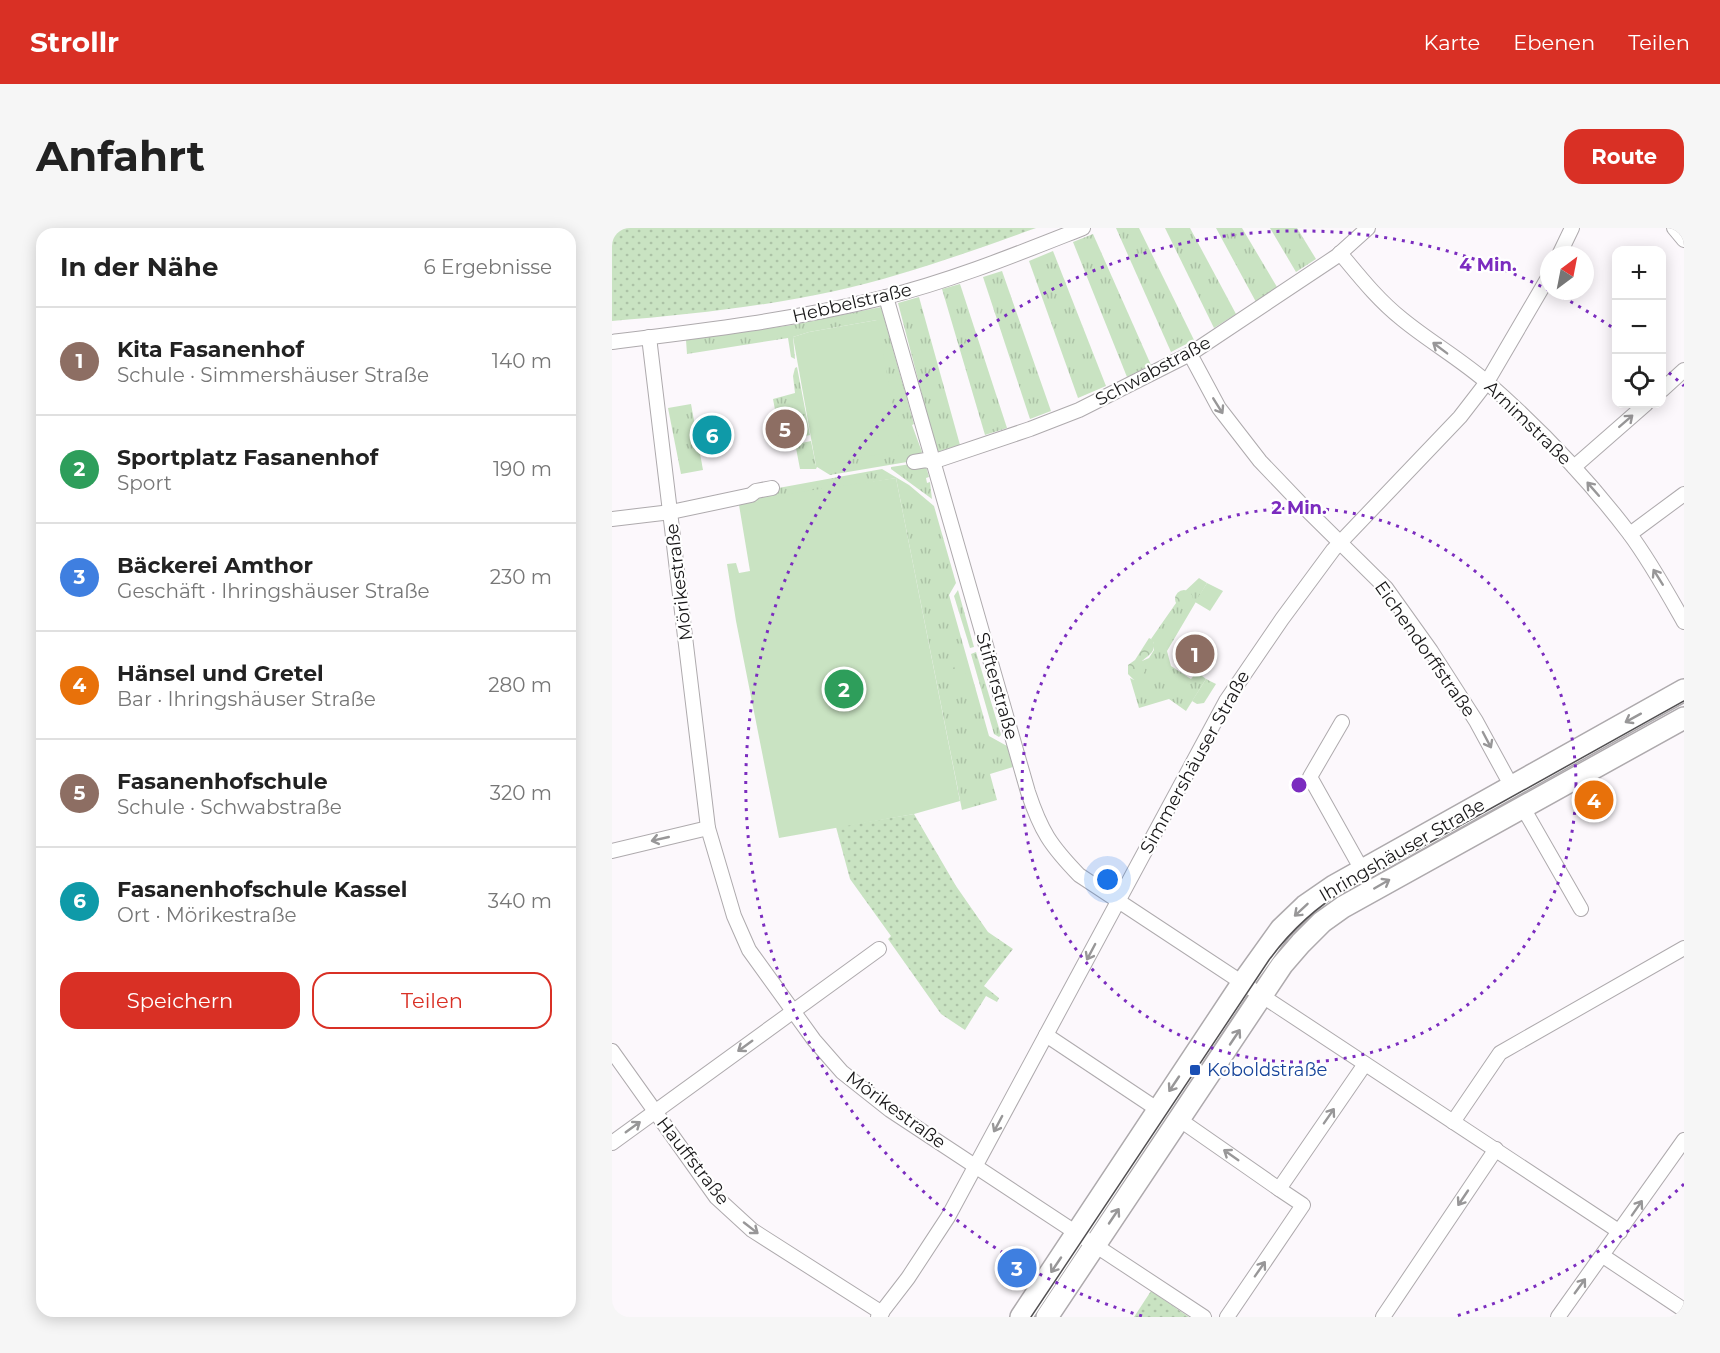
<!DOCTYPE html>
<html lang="de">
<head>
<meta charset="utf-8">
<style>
	body { margin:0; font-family:Montserrat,sans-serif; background:#f6f6f6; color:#222 }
	.controls { position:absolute; right:18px; top:18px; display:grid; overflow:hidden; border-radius:12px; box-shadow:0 3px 15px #0003 }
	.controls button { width:54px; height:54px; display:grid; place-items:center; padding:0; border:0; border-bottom:2px solid #e0e0e0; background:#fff; color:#222; font:30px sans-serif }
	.compass { position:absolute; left:928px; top:18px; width:54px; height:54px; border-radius:50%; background:#fff; box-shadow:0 3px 15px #0003; rotate:32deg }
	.you { position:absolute; left:496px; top:652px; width:21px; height:21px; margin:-15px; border:4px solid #fff; border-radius:50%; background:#1a73e8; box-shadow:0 0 0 9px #1a73e833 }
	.badge { display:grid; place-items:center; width:39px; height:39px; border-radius:50%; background:#d93025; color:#fff; font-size:20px; font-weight:700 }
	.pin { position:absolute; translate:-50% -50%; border:3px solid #fff; box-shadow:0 2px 6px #0006 }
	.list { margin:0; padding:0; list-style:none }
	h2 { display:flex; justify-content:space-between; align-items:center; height:78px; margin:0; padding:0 24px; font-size:26px }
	h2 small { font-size:20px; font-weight:400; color:#767676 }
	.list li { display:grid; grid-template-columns:39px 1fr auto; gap:18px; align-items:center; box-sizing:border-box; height:108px; padding:0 24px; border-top:2px solid #e0e0e0 }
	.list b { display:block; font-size:22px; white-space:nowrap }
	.list p { margin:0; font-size:20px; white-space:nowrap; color:#767676 }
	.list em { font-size:20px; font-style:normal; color:#767676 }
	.actions { display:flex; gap:12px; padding:18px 24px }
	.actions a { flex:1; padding:14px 0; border:2px solid #d93025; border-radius:18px; text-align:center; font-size:21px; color:#d93025 }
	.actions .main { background:#d93025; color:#fff }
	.icon { flex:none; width:33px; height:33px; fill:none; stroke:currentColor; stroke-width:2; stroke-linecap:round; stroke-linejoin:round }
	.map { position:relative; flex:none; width:1072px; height:1089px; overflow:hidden; border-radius:18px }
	header { display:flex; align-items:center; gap:36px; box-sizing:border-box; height:84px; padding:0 30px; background:#d93025; color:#fff }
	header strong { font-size:28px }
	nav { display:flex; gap:33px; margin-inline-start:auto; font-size:21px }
	.intro { display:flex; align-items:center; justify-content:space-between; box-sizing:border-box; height:144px; padding:0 36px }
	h1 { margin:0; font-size:42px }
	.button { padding:15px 27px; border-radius:18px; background:#d93025; color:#fff; font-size:21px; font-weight:700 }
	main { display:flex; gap:36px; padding:0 36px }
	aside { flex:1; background:#fff; border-radius:18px; box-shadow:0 3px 15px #0003 }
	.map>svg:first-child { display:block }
	.grass { fill:url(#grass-tufts) }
	.forest { fill:url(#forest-crowns) }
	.garden { fill:url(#garden-dots) }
	.pitch { fill:#c9e3c2 }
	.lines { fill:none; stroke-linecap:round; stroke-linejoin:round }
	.street-casing { stroke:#aeaaad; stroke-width:16 }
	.primary-casing { stroke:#aeaaad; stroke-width:24 }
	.street { stroke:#fff; stroke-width:14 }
	.primary { stroke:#fff; stroke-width:21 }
	.tram { stroke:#525052; stroke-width:1.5 }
	.oneway { stroke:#989798 }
	.ring { fill:none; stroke:#7b2cbf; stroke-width:3; stroke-dasharray:3 6 }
	.transit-dot { fill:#1a4fb4; stroke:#fff; stroke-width:2 }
	.labels { text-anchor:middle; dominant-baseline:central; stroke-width:4.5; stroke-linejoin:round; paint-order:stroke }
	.street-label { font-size:18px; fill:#191819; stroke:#fff }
	.transit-label { font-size:18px; fill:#164399; stroke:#fff; text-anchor:start }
	.centre { fill:#7b2cbf; stroke:#fff; stroke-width:3 }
	.ring-label { font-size:18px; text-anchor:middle; font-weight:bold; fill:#7b2cbf; stroke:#fff; stroke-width:4.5; stroke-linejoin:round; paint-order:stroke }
</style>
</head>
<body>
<header>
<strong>Strollr</strong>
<nav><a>Karte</a><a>Ebenen</a><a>Teilen</a></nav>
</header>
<div class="intro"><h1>Anfahrt</h1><a class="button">Route</a></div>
<main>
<aside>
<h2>In der Nähe<small>6 Ergebnisse</small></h2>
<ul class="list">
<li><span class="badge" style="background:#8d6e63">1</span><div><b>Kita Fasanenhof</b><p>Schule · Simmershäuser Straße</p></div><em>140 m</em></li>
<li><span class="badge" style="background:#2e9e5b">2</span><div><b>Sportplatz Fasanenhof</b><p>Sport</p></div><em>190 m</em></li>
<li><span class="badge" style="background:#3f7fe0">3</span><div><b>Bäckerei Amthor</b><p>Geschäft · Ihringshäuser Straße</p></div><em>230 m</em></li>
<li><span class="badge" style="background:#e8710a">4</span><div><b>Hänsel und Gretel</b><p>Bar · Ihringshäuser Straße</p></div><em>280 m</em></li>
<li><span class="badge" style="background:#8d6e63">5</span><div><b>Fasanenhofschule</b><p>Schule · Schwabstraße</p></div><em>320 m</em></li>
<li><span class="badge" style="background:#0f9aa8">6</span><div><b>Fasanenhofschule Kassel</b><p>Ort · Mörikestraße</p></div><em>340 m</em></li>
</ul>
<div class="actions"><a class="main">Speichern</a><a>Teilen</a></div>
</aside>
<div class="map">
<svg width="1072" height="1089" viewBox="0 0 1072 1089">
	<defs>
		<pattern id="grass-tufts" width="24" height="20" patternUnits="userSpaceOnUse" patternTransform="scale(1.5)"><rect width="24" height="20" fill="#c9e3c2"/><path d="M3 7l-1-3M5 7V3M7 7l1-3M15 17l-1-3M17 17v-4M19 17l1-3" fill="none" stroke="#acc2a6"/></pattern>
		<pattern id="forest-crowns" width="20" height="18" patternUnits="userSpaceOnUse" patternTransform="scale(1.5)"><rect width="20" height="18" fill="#c9e3c2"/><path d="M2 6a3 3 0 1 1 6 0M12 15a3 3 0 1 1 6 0" fill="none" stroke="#acc2a6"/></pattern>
		<pattern id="garden-dots" width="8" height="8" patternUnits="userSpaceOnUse" patternTransform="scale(1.5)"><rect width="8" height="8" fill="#c9e3c2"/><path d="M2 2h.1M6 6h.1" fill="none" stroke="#acc2a6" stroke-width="1.8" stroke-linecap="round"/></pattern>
	</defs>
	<rect width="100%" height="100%" fill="#fcf8fc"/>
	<g class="grass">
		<polygon points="504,0 527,0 582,112 559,124"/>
		<polygon points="553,0 578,0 624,86 602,100"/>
		<polygon points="604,0 630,0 665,59 644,74"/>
		<polygon points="658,0 685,0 704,31 684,44"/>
		<polygon points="481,6 539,137 515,149 461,14"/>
		<polygon points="441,23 494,158 466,170 417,33"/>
		<polygon points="390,43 439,183 418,191 371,49"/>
		<polygon points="348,56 395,200 373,207 330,61"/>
		<polygon points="307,69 348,217 325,224 286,75"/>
		<polygon points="269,79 302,196 300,197 310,224 301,233 218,247 205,239 204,241 188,241 184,220 185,216 199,213 204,238 265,92 197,104 181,109 183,131 179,129 176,110 75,126 74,112 180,97"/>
		<polygon points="185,139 198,207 169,214 161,171 183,165 181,148 183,140"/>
		<polygon points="79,176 91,242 69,246 56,180"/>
		<polygon points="299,236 314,238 317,249 314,250 315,255 318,254 320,271 279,241 279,239"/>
		<polygon points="270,241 297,257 322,278 344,355 337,367 377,508 395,518 401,539 378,546 385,572 350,582 284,250 143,274 144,264"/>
		<polygon points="587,350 595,355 555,423 559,438 579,451 585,444 594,451 574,483 557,471 527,480 518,450 522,452 530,433 537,430 542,422 542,415 539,411 571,365"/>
		<polygon points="346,362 362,419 358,420 342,368"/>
		<polygon points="364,424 389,507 387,509 382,506 359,426"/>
	</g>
	<g class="forest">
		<circle cx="572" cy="371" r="9"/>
		<path d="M537,410l4,2c4,11 -4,15 -11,21l3,10 -4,6 -7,3 -6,-6v-9l7,-5z"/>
		<polygon points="348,436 355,441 356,444 348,450 342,448 334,452 327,447 330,442 339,442 344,437"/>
		<polygon points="594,451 604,456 592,475 585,476 580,473"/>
	</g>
	<g class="garden">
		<path d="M0,0h424c-67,24 -133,48 -201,63 -74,16 -148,24 -223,30z"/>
		<polygon points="302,586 344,658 376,704 401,721 372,758 387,770 385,774 374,768 353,802 329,786 276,711 279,708 238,651 224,599"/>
		<polygon points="539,1063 577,1089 522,1089"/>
	</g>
	<g class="pitch">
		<polygon points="265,92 289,222 204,238 181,109 197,104"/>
		<polygon points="284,250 348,573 302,586 167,610 124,393 115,336 124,335 127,345 138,343 127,277 188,264"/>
		<polygon points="595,355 611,363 598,383 583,374"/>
	</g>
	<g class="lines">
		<g class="street-casing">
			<g id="street">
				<polyline points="1062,0 1072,12"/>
				<path d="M728,25c20,24 38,47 62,66 28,23 60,41 87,65 51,45 99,95 140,149 21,28 38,59 55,89"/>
				<polyline points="947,27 960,0"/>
				<path d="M274,69l142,495c13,39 22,53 51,83l541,357"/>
				<polyline points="37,109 96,600 122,688 137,722 202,812 230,844 278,882 592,1089"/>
				<path d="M0,114c90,-11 182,-22 270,-44 69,-17 135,-44 201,-70"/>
				<polyline points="578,126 607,180 648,233 693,280 774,360 819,423 864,493 900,559"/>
				<polyline points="1050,162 1072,142"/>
				<polyline points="302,234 314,232 320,234 418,201 467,182 578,126 725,28 756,0"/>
				<polyline points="962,239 1034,176"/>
				<polyline points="0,291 59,284 139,267 144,263 160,260"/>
				<polyline points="1018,306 1072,266"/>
				<polyline points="730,494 698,549 750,642"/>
				<polyline points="910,578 969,681"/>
				<polyline points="0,623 96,600"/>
				<polyline points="434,807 545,881"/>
				<polyline points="0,823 104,969 140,1002 270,1085"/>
				<polyline points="568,892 667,961"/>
				<polyline points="841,894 888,825 1072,720"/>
				<polyline points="0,915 267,721"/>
				<polyline points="991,1028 1069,1080"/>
				<polyline points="266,1089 296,1050 336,989 614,473 670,391 721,322 848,189 875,154 937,48"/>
				<polyline points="615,1089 691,977 667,961 753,836"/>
				<polyline points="771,1089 884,921"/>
				<polyline points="946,1089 1072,912"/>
			</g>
		</g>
		<g class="primary-casing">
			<g id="primary">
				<polyline points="409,1089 631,754 669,701 693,678 722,658 1072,462"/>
				<polyline points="435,1089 670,737 689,715 710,694 731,679 1072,490"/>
			</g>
		</g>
		<use href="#street" class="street"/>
		<use href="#primary" class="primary"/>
		<path class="tram" d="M419,1089l238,-357c22,-30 47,-53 79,-72l336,-187"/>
	</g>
	<defs><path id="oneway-shaft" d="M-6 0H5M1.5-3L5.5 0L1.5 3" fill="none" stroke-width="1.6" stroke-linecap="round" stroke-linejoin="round" transform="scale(1.5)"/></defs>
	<g class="oneway">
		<use href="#oneway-shaft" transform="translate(828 120) rotate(-143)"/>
		<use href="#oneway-shaft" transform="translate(606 178) rotate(58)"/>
		<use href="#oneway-shaft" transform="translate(1014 193) rotate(-41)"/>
		<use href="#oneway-shaft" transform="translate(981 261) rotate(-131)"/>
		<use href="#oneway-shaft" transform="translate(1046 349) rotate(-122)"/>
		<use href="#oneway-shaft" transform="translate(1021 490) rotate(151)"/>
		<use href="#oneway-shaft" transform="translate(875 512) rotate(62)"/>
		<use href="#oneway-shaft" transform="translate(48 611) rotate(167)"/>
		<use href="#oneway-shaft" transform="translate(770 656) rotate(-30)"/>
		<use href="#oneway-shaft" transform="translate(689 682) rotate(137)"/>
		<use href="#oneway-shaft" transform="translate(479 724) rotate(118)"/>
		<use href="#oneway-shaft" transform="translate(623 809) rotate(-56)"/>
		<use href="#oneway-shaft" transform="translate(133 818) rotate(144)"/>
		<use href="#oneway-shaft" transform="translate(562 856) rotate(124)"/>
		<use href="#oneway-shaft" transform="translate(717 888) rotate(-55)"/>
		<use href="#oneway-shaft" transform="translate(386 896) rotate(118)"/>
		<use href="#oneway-shaft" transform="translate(21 899) rotate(-36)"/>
		<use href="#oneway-shaft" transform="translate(619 927) rotate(-145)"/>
		<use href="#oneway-shaft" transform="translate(851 970) rotate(124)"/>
		<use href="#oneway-shaft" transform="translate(1025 980) rotate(-55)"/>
		<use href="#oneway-shaft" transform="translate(502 988) rotate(-56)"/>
		<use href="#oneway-shaft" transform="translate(139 1000) rotate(38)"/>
		<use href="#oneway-shaft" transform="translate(444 1037) rotate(124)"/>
		<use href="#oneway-shaft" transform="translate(648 1041) rotate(-55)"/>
		<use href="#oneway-shaft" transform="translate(968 1058) rotate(-54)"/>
	</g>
	<g class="ring">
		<circle cx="687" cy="557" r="277"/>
		<path d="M1072 956A554 554 0 0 1 844 1088M530 1088A554 554 0 1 1 1001 100M1050 139A554 554 0 0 1 1072 158"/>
	</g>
	<rect class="transit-dot" x="577" y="836" width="12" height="12" rx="3"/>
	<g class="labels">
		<g class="street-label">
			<text transform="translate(240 75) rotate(-13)">Hebbelstraße</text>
			<text transform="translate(541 143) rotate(-28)">Schwabstraße</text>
			<text transform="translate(916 195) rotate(44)">Arnimstraße</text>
			<text transform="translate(67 354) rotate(-97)">Mörikestraße</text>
			<text transform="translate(813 421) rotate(55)">Eichendorffstraße</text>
			<text transform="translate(385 458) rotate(74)">Stifterstraße</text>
			<text transform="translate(583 534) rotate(-61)">Simmershäuser Straße</text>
			<text transform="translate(790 622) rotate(-30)">Ihringshäuser Straße</text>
			<text transform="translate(284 882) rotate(36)">Mörikestraße</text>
			<text transform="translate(81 933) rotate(52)">Hauffstraße</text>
		</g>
		<g class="transit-label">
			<text x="595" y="842">Koboldstraße</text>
		</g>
	</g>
	<circle cx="687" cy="557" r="9" class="centre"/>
	<g class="ring-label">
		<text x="876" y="43">4 Min.</text>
		<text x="687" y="286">2 Min.</text>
	</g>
</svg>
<div class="controls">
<button>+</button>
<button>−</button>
<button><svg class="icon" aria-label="locate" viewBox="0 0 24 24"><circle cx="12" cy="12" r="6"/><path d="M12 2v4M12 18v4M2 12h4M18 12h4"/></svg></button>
</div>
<svg class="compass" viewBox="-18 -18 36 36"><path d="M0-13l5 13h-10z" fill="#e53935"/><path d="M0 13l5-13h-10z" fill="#767676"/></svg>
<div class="you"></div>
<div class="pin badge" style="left:583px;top:426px;background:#8d6e63">1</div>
<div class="pin badge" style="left:232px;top:461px;background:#2e9e5b">2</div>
<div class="pin badge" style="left:405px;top:1040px;background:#3f7fe0">3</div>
<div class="pin badge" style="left:982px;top:572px;background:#e8710a">4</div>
<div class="pin badge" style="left:173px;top:201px;background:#8d6e63">5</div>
<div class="pin badge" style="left:100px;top:207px;background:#0f9aa8">6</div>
</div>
</main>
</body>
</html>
